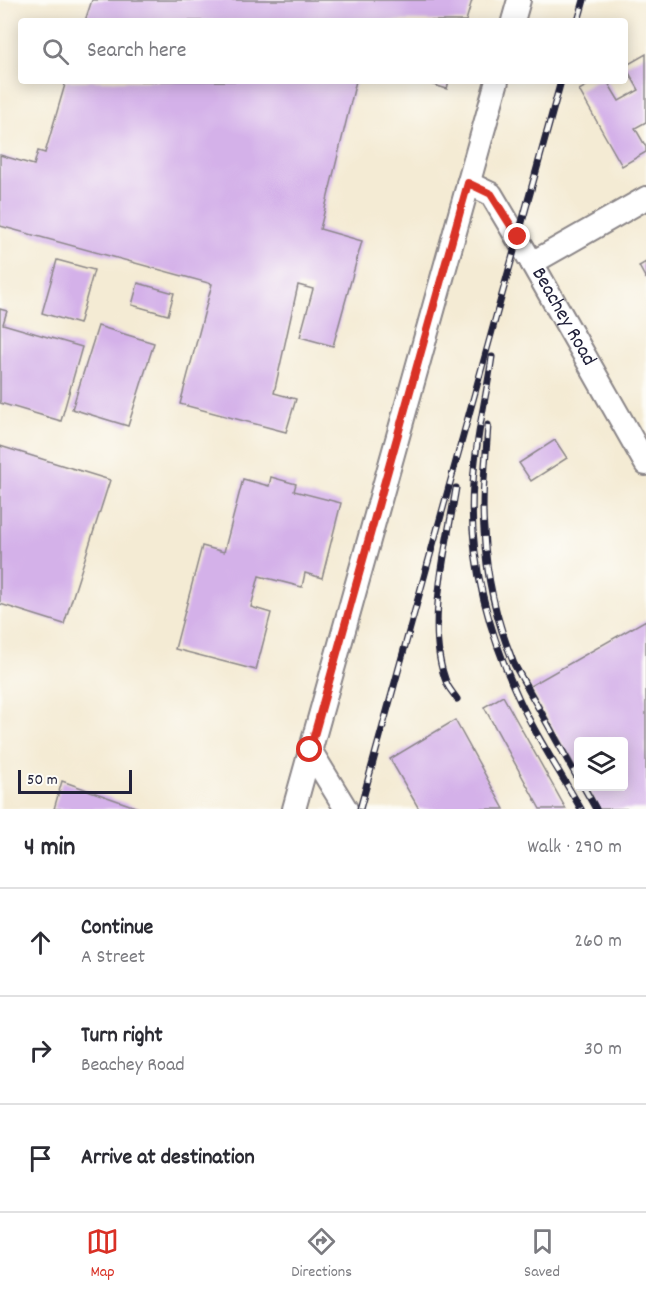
<!DOCTYPE html>
<html lang="en">
<head>
<meta charset="utf-8">
<style>
	body { margin:0; font-family:Dekko,sans-serif; background:#f2f2f3; color:#2b2b33 }
	.controls { position:absolute; right:18px; bottom:18px; display:grid; overflow:hidden; border-radius:6px; box-shadow:0 3px 15px #0003 }
	.controls button { width:54px; height:54px; display:grid; place-items:center; padding:0; border:0; border-bottom:2px solid #e1e1e2; background:#fff; color:#2b2b33; font:30px sans-serif }
	.scale { position:absolute; left:18px; bottom:15px; width:114px; box-sizing:border-box; padding-left:6px; border:3px solid #22223b; border-top:0; font-size:16px; line-height:21px; white-space:nowrap; color:#22223b; -webkit-text-stroke:4px #fdfcf7; paint-order:stroke }
	.stop { position:absolute; width:18px; height:18px; margin:-14px; border:4px solid #d93025; border-radius:50%; background:#fff }
	.stop.end { background:#d93025; border-color:#fff; box-shadow:0 2px 6px #0008 }
	.list { margin:0; padding:0; list-style:none }
	h2 { display:flex; justify-content:space-between; align-items:center; height:78px; margin:0; padding:0 24px; font-size:26px }
	h2 small { font-size:20px; font-weight:400; color:#7c7c81 }
	.list li { display:grid; grid-template-columns:39px 1fr auto; gap:18px; align-items:center; box-sizing:border-box; height:108px; padding:0 24px; border-top:2px solid #e1e1e2 }
	.list b { display:block; font-size:22px; white-space:nowrap }
	.list p { margin:0; font-size:20px; white-space:nowrap; color:#7c7c81 }
	.list em { font-size:20px; font-style:normal; color:#7c7c81 }
	.icon { flex:none; width:33px; height:33px; fill:none; stroke:currentColor; stroke-width:2; stroke-linecap:round; stroke-linejoin:round }
	.map { position:relative; flex:none; width:646px; height:809px; overflow:hidden }
	.search { position:absolute; background:#fff; box-shadow:0 3px 15px #0003; left:18px; right:18px; top:18px; height:66px; display:flex; align-items:center; gap:15px; box-sizing:border-box; padding:0 21px; border-radius:6px; color:#7c7c81; font-size:22px }
	.sheet { height:402px; background:#fff }
	nav { display:flex; justify-content:space-around; align-items:center; box-sizing:border-box; height:84px; border-top:2px solid #e1e1e2; background:#fff; font-size:16px; color:#7c7c81 }
	nav a { display:grid; justify-items:center; gap:3px }
	nav .on { color:#d93025 }
	.map>svg:first-child { display:block }
	.building { fill:#d4b1e9 }
	.lines { fill:none; stroke-linecap:round; stroke-linejoin:round }
	.minor-casing { stroke:#8b8688; stroke-width:26 }
	.minor { stroke:#fff; stroke-width:22 }
	.rail-casing { stroke:#22223b; stroke-width:7 }
	.rail { stroke:#fdfcf7; stroke-width:4.5; stroke-dasharray:14; stroke-linecap:butt }
	.route { stroke:#d93025; stroke-width:8 }
	.labels { text-anchor:middle; dominant-baseline:central; stroke-width:6; stroke-linejoin:round; paint-order:stroke }
	.street-label { font-size:21px; fill:#22223b; stroke:#fdfcf7 }
</style>
</head>
<body>
<div class="map">
<svg width="646" height="809" viewBox="0 0 646 809">
	<rect width="100%" height="100%" fill="#fdfcf7"/>
	<filter id="ink" filterUnits="userSpaceOnUse"><feTurbulence type="fractalNoise" baseFrequency=".0167" numOctaves="2"/><feDisplacementMap in="SourceGraphic" scale="12" xChannelSelector="R" yChannelSelector="G"/><feConvolveMatrix kernelMatrix="1 2 1 2 8 2 1 2 1" color-interpolation-filters="sRGB"/></filter>
	<filter id="wash" filterUnits="userSpaceOnUse"><feTurbulence type="fractalNoise" baseFrequency=".008" numOctaves="4" result="noise"/><feDisplacementMap in="SourceGraphic" scale="24" xChannelSelector="R" yChannelSelector="G"/><feGaussianBlur stdDeviation="1.35" result="paint"/><feColorMatrix in="noise" values="0 0 0 0 0 0 0 0 0 0 0 0 0 0 0 0 0 1.4 0 .05"/><feComposite in="paint" operator="in"/></filter>
	<g filter="url(#wash)">
		<rect width="100%" height="100%" fill="#f4ebd4"/>
		<g id="blocks">
			<g class="building">
				<polygon points="92,0 472,0 466,21 85,21"/>
				<polygon points="646,54 646,122 635,128 646,147 646,152 622,166 579,90 595,81 607,81 619,101 639,90 625,66"/>
				<polygon points="66,81 356,81 320,229 362,241 333,346 300,337 313,289 298,285 274,393 296,399 286,432 180,404 212,284 0,226 0,155 34,165 38,151 45,153"/>
				<polygon points="421,81 449,81 447,89"/>
				<polygon points="57,260 94,270 79,324 42,313"/>
				<polygon points="646,262 646,279 639,266"/>
				<polygon points="138,283 174,293 168,315 132,305"/>
				<polygon points="0,309 7,311 3,324 82,347 61,421 0,403"/>
				<polygon points="98,326 154,343 128,426 72,409"/>
				<polygon points="555,440 567,458 531,481 519,463"/>
				<polygon points="0,446 110,480 64,624 0,604"/>
				<polygon points="271,477 296,484 294,491 341,503 322,578 305,573 302,587 259,576 251,607 271,613 256,670 175,649 202,546 224,552 243,479 269,486"/>
				<polygon points="646,620 646,809 599,809 587,786 624,786 624,741 579,741 578,772 530,686"/>
				<polygon points="503,696 566,809 540,809 484,707"/>
				<polygon points="455,720 504,809 419,809 390,759"/>
				<polygon points="62,781 141,809 54,809"/>
			</g>
		</g>
	</g>
	<g filter="url(#ink)">
		<use href="#blocks" fill-opacity="0" stroke="#8b8688" stroke-width="1.5"/>
		<g class="lines">
			<g class="minor-casing">
				<g id="minor">
					<polyline points="513,21 519,0"/>
					<path id="s1" d="M468,183l23,11 41,69 114,201"/>
					<polyline points="532,263 646,198"/>
					<polyline points="310,750 346,809"/>
					<polyline points="294,809 497,81"/>
				</g>
			</g>
			<use href="#minor" class="minor"/>
			<g class="rail-casing">
				<g id="rail">
					<polyline points="578,21 584,0"/>
					<path d="M492,357c-6,42 -17,84 -19,127 -5,72 15,147 45,213 17,38 42,75 63,112"/>
					<path d="M488,425c-2,35 -7,70 -4,105 2,45 13,93 30,134l64,115"/>
					<path d="M456,488c-9,57 -32,141 -9,196 2,5 7,10 10,15"/>
					<polyline points="583,786 596,809"/>
					<polyline points="360,809 561,81"/>
				</g>
			</g>
			<use href="#rail" class="rail"/>
		</g>
	</g>
	<g class="lines" filter="url(#ink)">
		<polyline class="route" points="310,750 468,183 491,194 518,237"/>
	</g>
	<g class="labels">
		<g class="street-label">
			<text stroke="none"><textPath href="#s1" startOffset="168">Beachey Road</textPath></text>
		</g>
	</g>
</svg>
<div class="controls">
<button><svg class="icon" aria-label="layers" viewBox="0 0 24 24"><path d="M12 4l9 5-9 5-9-5zM3 14l9 5 9-5"/></svg></button>
</div>
<div class="scale">50 m</div>
<div class="stop" style="left:310px;top:750px"></div>
<div class="stop end" style="left:518px;top:237px"></div>
<div class="search"><svg class="icon" aria-label="search" viewBox="0 0 24 24"><circle cx="10" cy="10" r="6"/><path d="M15 15l6 6"/></svg>Search here</div>
</div>
<section class="sheet">
<h2>4 min<small>Walk · 290 m</small></h2>
<ul class="list">
<li><svg class="icon" aria-label="ahead" viewBox="0 0 24 24"><path d="M12 20V5M6 11l6-6 6 6"/></svg><div><b>Continue</b><p>A Street</p></div><em>260 m</em></li>
<li><svg class="icon" aria-label="right" viewBox="0 0 24 24"><path d="M7 20v-9h11M14 6l5 5-5 5"/></svg><div><b>Turn right</b><p>Beachey Road</p></div><em>30 m</em></li>
<li><svg class="icon" aria-label="arrive" viewBox="0 0 24 24"><path d="M6 21V4h12l-3 4 3 4H6"/></svg><div><b>Arrive at destination</b></div></li>
</ul>
</section>
<nav>
<a class="on"><svg class="icon" aria-label="map" viewBox="0 0 24 24"><path d="M3 6l6-2 6 2 6-2v14l-6 2-6-2-6 2zM9 4v14M15 6v14"/></svg>Map</a>
<a><svg class="icon" aria-label="directions" viewBox="0 0 24 24"><path d="M12 3l9 9-9 9-9-9zM9 14v-3h6M13 9l2 2-2 2"/></svg>Directions</a>
<a><svg class="icon" aria-label="saved" viewBox="0 0 24 24"><path d="M7 4h10v16l-5-4-5 4z"/></svg>Saved</a>
</nav>
</body>
</html>
